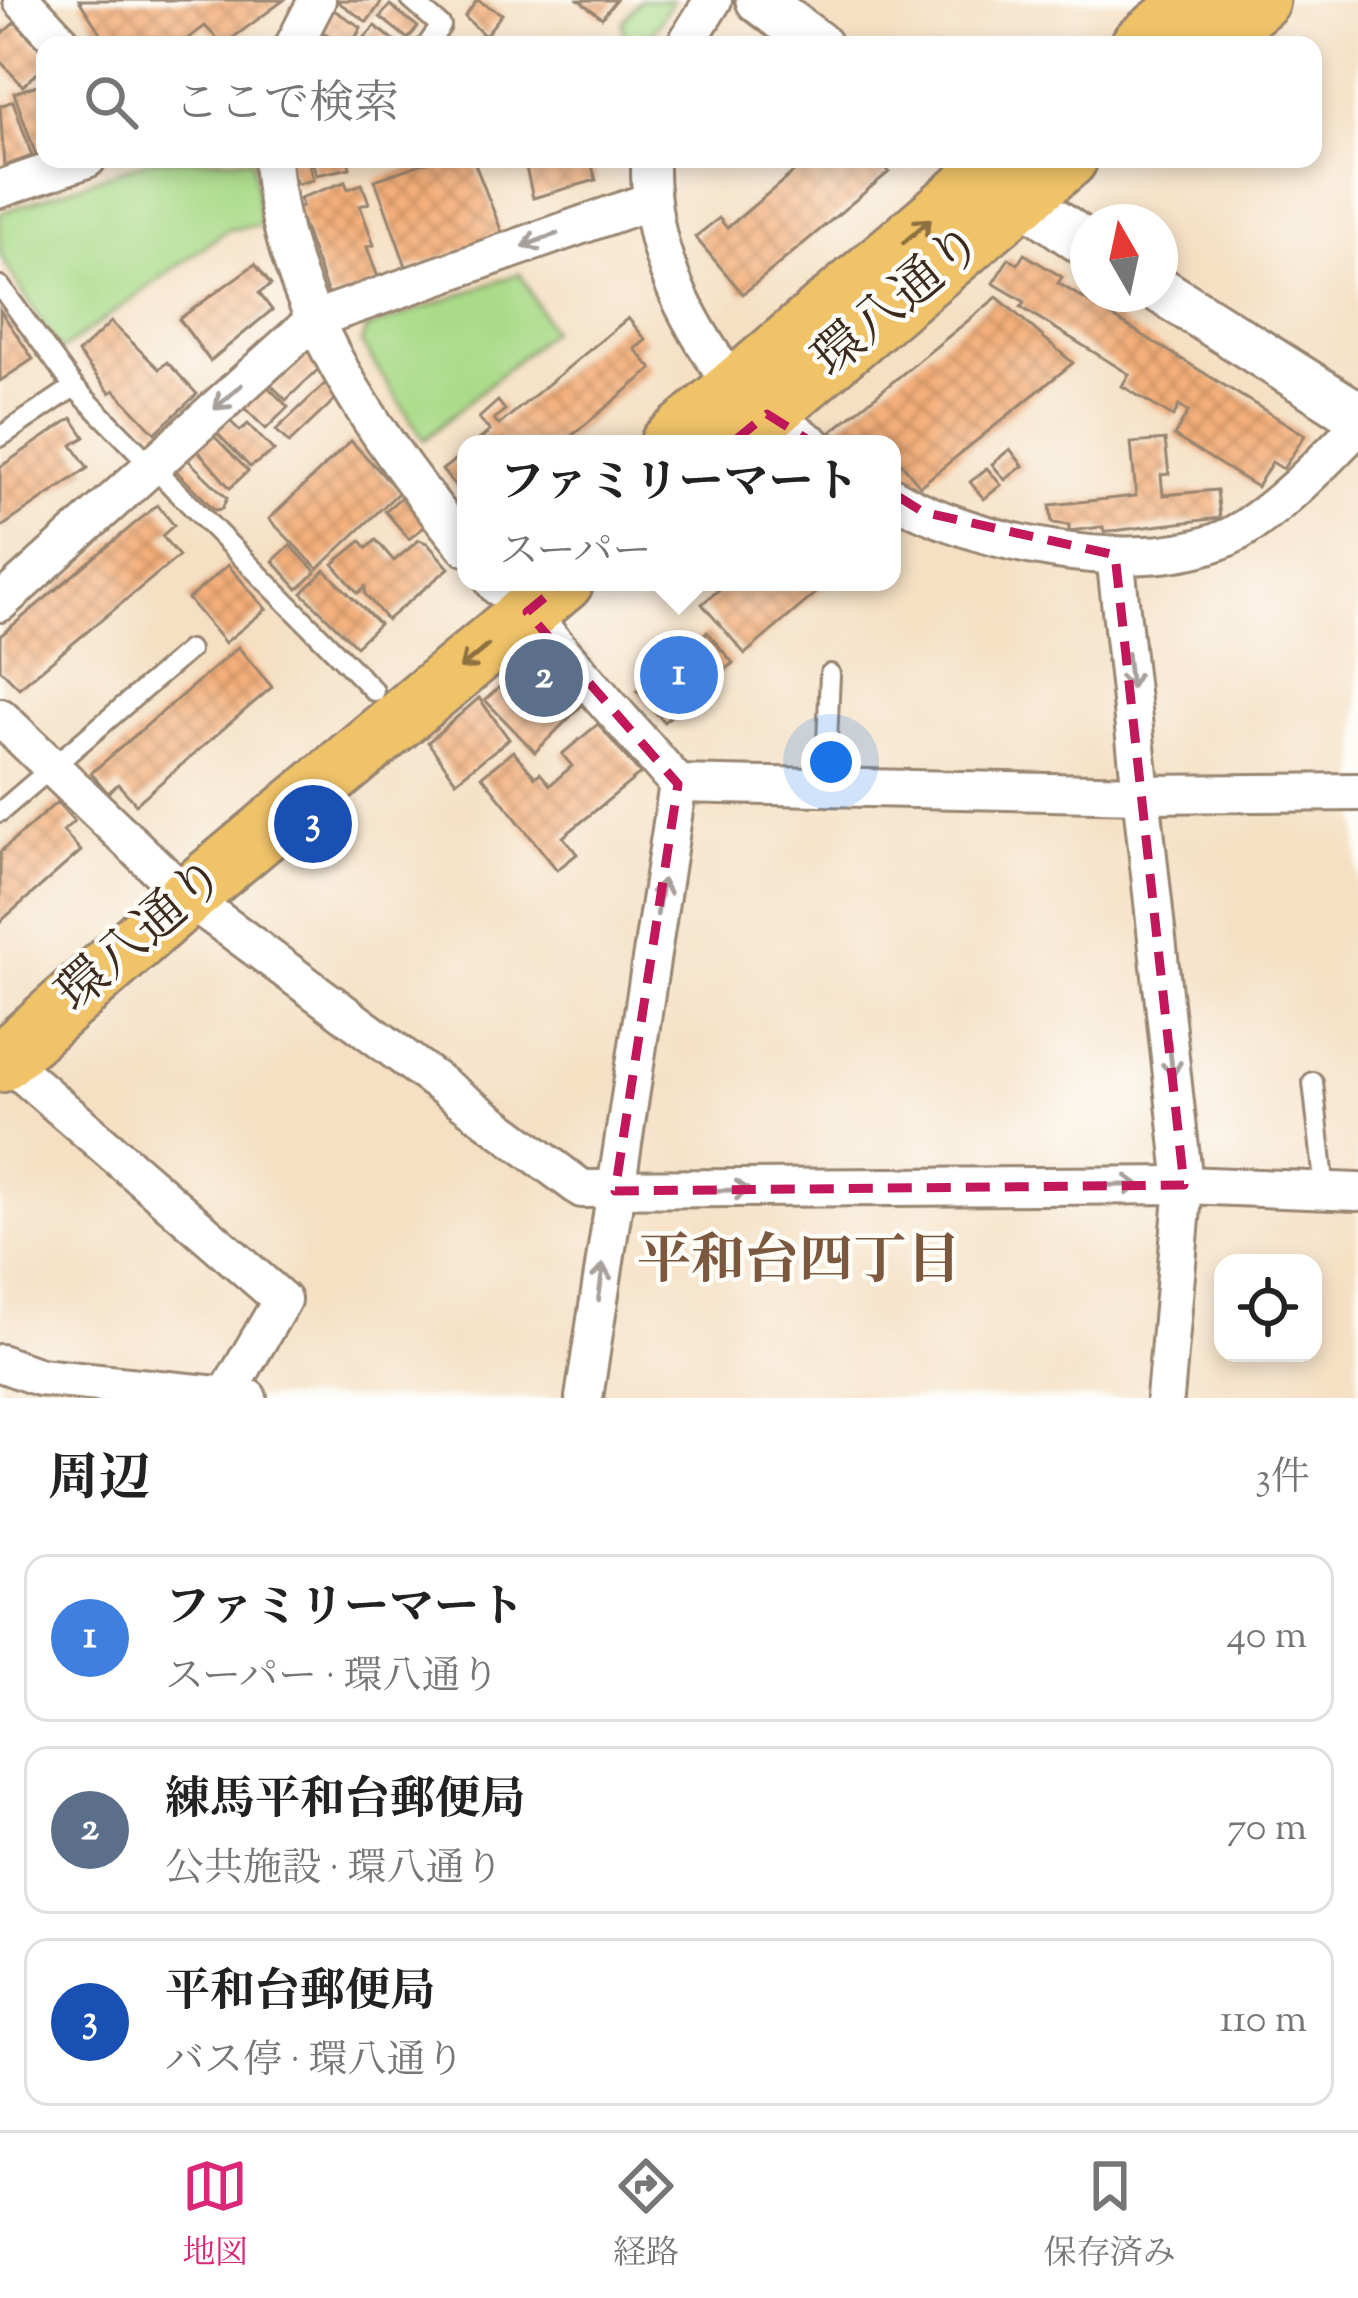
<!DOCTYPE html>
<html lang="ja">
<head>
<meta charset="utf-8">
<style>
	body { margin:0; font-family:"Sorts Mill Goudy","Noto Serif JP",serif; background:#f6f6f6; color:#222 }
	.controls { position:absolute; right:36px; bottom:36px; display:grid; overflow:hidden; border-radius:24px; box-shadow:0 6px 18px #0003 }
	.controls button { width:108px; height:108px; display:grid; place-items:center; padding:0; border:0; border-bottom:3px solid #e0e0e0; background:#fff; color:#222; font:60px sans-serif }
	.compass { position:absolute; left:1070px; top:204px; width:108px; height:108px; border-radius:50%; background:#fff; box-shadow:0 6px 18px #0003; rotate:351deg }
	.you { position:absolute; left:831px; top:762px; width:42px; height:42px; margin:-30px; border:9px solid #fff; border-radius:50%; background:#1a73e8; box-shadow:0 0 0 18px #1a73e833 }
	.badge { display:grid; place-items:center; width:78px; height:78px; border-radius:50%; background:#db2777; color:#fff; font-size:39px; font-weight:700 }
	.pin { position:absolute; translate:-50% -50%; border:6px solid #fff; box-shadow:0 3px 12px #0006 }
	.popup { position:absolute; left:457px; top:435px; width:444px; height:156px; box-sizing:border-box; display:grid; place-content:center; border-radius:24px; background:#fff; filter:drop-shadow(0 3px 9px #0005); font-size:39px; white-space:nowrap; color:#767676 }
	.popup b { font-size:45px; color:#222 }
	.popup::after { content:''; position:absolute; left:50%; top:100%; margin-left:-24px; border:24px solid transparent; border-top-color:#fff }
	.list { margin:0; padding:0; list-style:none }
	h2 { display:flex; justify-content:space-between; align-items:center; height:156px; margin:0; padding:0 48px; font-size:51px }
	h2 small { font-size:39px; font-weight:400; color:#767676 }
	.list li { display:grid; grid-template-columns:78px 1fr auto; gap:36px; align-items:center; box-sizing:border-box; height:168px; margin:0 24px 24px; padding:0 24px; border:3px solid #e0e0e0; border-radius:24px }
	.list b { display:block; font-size:45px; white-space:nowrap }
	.list p { margin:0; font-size:39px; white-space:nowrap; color:#767676 }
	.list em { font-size:39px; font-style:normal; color:#767676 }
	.icon { flex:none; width:66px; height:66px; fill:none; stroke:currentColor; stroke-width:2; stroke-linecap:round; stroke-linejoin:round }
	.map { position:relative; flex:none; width:1358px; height:1398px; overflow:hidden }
	.search { position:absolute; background:#fff; box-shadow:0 6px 18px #0003; left:36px; right:36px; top:36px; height:132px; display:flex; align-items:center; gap:30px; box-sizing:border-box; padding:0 42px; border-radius:24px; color:#767676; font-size:45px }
	.sheet { height:732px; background:#fff }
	nav { display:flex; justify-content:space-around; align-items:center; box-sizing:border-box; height:168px; border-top:3px solid #e0e0e0; background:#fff; font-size:33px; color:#767676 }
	nav a { display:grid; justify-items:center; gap:6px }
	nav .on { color:#db2777 }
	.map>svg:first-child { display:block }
	.green { fill:#abdb8a; stroke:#738254; stroke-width:3 }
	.building { fill:url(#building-cross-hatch) }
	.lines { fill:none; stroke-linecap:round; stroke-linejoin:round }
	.service-casing { stroke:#988571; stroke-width:24 }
	.minor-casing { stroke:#988571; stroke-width:42 }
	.tertiary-casing { stroke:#988571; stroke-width:51 }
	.primary-casing { stroke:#988571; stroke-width:63 }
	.service { stroke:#fff; stroke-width:18 }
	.minor { stroke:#fff; stroke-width:36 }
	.tertiary { stroke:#fff; stroke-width:45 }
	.primary { stroke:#f0c369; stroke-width:57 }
	.oneway { stroke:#8c6f40 }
	.oneway2 { stroke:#a79f9a }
	.marked { fill:none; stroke:#c2185b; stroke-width:9; stroke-dasharray:24 15; stroke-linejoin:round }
	.labels { text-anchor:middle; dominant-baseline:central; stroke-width:9; stroke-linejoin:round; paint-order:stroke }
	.street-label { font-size:51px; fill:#3b2a1e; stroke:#fdfcf7 }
	.neighbourhood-label { font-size:54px; font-weight:bold; fill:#7c593e; stroke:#fdfcf7 }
</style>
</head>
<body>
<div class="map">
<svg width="1358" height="1398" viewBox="0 0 1358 1398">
	<defs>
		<pattern id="building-cross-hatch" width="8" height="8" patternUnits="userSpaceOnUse" patternTransform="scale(3)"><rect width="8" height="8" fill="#f4af7a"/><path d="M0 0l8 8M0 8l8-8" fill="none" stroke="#c78f63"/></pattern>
	</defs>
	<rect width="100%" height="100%" fill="#fdfcf7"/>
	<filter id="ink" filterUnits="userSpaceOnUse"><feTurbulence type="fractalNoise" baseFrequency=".00833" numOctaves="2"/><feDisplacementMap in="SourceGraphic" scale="24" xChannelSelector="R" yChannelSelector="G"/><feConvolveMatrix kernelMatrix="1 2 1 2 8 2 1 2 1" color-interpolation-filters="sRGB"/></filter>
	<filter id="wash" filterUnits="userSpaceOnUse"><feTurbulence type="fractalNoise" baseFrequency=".004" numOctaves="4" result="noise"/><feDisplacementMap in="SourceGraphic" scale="48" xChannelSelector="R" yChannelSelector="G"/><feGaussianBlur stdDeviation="2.7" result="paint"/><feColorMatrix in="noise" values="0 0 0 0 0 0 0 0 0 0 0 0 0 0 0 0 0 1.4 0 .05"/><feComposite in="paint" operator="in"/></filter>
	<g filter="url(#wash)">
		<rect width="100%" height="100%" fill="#f5e0c4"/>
		<g class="green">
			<polygon points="640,0 673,0 645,45 624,45 623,22"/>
			<polygon points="153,159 252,159 261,225 227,230 60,351 0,255 0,213"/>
			<polygon points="520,273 551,331 424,440 361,343 366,329"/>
		</g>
		<g id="blocks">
			<g class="building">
				<polygon points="79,0 284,0 223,45 205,26 179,45 108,45"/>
				<polygon points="335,0 383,0 367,22"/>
				<polygon points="477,0 502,14 485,36 465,17"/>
				<polygon points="579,0 616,0 602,18"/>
				<polygon points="390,5 418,27 408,39 380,17"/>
				<polygon points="332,9 361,27 352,45 321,32"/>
				<polygon points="15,22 45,54 45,66 23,86 0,61 0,36"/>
				<polygon points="375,26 400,45 375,45 365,37"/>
				<polygon points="45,82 45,155 37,158 14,93"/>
				<polygon points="13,101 32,156 4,166 0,106"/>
				<polygon points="286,159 308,159 313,180 297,184"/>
				<polygon points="312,159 348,159 350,168 316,175"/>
				<polygon points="435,159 473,159 503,235 407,269 375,180"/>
				<polygon points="524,159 590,159 596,180 533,198"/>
				<polygon points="809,159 878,159 889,172 743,294 695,237 719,218 727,228"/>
				<polygon points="345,182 348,189 362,184 369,203 360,206 374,245 367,247 380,283 330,300 297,208 302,206 300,198"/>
				<polygon points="1024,254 1062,277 1058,283 1305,435 1283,469 1272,462 1257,487 1174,436 1188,412 1179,406 1173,417 1122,386 1129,374 1021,307 1025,302 993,283 1009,258 1018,264"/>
				<polygon points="255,264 271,285 259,293 272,310 210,361 179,319"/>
				<polygon points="997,297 1073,363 920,486 892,452 892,444 851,444 831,432"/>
				<polygon points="0,310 33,359 0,381"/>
				<polygon points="628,318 646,340 635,349 652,369 562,444 474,444 490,431 479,418 498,401 505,410 494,419 499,425"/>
				<polygon points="111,322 159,369 167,362 197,394 155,433 114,390 110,393 78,353"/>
				<polygon points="303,341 325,363 286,400 264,378"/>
				<polygon points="261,380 288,407 266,429 238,402"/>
				<polygon points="329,380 342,393 289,443 276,430"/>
				<polygon points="72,418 85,437 72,445 88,468 0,528 0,467"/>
				<polygon points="228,419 240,431 248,424 274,451 250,467 215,431"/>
				<polygon points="210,432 248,471 230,488 195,447"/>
				<polygon points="1165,440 1169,474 1161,475 1163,495 1217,490 1220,518 1104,532 1103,527 1069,531 1069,525 1052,523 1050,505 1136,496 1131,443"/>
				<polygon points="351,441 399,492 318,569 269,519"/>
				<polygon points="1010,449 1023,466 1005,480 992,464"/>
				<polygon points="466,451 466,489 461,493 442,470"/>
				<polygon points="185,457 227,498 222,509 215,510 173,468"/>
				<polygon points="987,468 1001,485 984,499 970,482"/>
				<polygon points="408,491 433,520 409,539 385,511"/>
				<polygon points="157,505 174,525 162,536 179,556 19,688 0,669 0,636"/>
				<polygon points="376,540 394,561 419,540 427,543 449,568 387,620 365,594 365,587 358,593 333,564 361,541 367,548"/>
				<polygon points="290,545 316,572 298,589 273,561"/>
				<polygon points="228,565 266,609 225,643 188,599"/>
				<polygon points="325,570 379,624 356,646 302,593"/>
				<polygon points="728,582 829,582 745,654 702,604"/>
				<polygon points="707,632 733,663 664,722 637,691"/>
				<polygon points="238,647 272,687 136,804 118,784 108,793 91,773"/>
				<polygon points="530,660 549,661 586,701 535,752 485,700"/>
				<polygon points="479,698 509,739 456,781 428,742"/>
				<polygon points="598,724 640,774 563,837 577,854 557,870 482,776 513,751 535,777 540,773 550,785 572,766 562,754"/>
				<polygon points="57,802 74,821 63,831 81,851 0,922 0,852"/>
			</g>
		</g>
	</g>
	<g filter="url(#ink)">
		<use href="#blocks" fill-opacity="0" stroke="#988571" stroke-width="3"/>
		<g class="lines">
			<g class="service-casing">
				<g id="service">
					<polyline points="411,0 441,26 427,45"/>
					<polyline points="0,286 74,387 374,691"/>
					<polyline points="0,437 74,387"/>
					<polyline points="825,787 830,674"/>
					<polyline points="0,812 189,650"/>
					<polyline points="1313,1082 1325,1191"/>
				</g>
			</g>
			<g class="minor-casing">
				<g id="minor">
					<polyline points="22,0 64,45"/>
					<polyline points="294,45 317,0"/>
					<polyline points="685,45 713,0"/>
					<path d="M272,159c9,145 104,280 194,388"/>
					<path d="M650,159c-2,90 33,158 85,229"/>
					<polyline points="0,189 87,159"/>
					<polyline points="767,414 813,444"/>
					<path d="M892,496c81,48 244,81 332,43 43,-18 101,-79 134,-113"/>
					<polyline points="1115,555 1184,1185 1165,1398"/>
					<polyline points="494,582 498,587"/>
					<polyline points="0,603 315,319 650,201"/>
					<polyline points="527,612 678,784 1142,794 1358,792"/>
					<polyline points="0,717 187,897 582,1189 1184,1185 1358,1192"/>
					<polyline points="5,1059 282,1300 226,1396"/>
					<polyline points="0,1363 39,1377 248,1398"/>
					<polyline points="584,1398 678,784"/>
				</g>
			</g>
			<g class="tertiary-casing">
				<g id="tertiary">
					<polyline points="759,0 818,45"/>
					<polyline points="998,182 1088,245"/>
					<polyline points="1160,290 1358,415"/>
				</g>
			</g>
			<g class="primary-casing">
				<g id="primary">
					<polyline points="1140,45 1195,0"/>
					<polyline points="1206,45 1260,0"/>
					<polyline points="669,444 1003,159"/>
					<polyline points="731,444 1068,159"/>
					<polyline points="0,1063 187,897 564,582"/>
				</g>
			</g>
			<use href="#service" class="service"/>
			<use href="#minor" class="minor"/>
			<use href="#tertiary" class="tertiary"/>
			<use href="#primary" class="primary"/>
		</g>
		<defs><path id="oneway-shaft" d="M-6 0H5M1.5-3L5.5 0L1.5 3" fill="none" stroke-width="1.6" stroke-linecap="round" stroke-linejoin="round" transform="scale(3)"/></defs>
		<g class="oneway">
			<use href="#oneway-shaft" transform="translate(917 231) rotate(-41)"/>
			<use href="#oneway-shaft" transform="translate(474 657) rotate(140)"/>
		</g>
		<g class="oneway2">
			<use href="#oneway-shaft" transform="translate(540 240) rotate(160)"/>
			<use href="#oneway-shaft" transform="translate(228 397) rotate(138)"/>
			<use href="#oneway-shaft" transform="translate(1129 671) rotate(84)"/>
			<use href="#oneway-shaft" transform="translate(660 897) rotate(-81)"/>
			<use href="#oneway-shaft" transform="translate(1171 1059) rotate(84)"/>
			<use href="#oneway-shaft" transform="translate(1122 1185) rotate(-1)"/>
			<use href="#oneway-shaft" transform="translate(732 1190) rotate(-1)"/>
			<use href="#oneway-shaft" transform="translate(601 1282) rotate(-82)"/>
		</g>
	</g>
	<path class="marked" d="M767,414l156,98 192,43 69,630 -569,6 63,-407 -151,-172z"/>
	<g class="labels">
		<g class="street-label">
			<text transform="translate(900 303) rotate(-40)">環八通り</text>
			<text transform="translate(143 937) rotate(-41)">環八通り</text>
		</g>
		<g class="neighbourhood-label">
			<text x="799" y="1264">平和台四丁目</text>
		</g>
	</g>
</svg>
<div class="controls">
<button><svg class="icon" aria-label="locate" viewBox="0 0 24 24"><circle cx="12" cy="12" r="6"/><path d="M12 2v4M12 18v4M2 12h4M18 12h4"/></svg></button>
</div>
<svg class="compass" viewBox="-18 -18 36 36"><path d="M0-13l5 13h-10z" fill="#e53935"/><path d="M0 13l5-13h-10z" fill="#767676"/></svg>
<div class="you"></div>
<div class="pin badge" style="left:679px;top:675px;background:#3f7fe0">1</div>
<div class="popup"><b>ファミリーマート</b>スーパー</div>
<div class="pin badge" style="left:544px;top:678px;background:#5c6f8a">2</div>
<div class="pin badge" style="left:313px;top:824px;background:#1a4fb4">3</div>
<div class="search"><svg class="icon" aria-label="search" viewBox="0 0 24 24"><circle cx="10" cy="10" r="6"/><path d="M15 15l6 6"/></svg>ここで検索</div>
</div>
<section class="sheet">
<h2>周辺<small>3件</small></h2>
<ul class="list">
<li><span class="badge" style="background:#3f7fe0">1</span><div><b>ファミリーマート</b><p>スーパー · 環八通り</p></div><em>40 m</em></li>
<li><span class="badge" style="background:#5c6f8a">2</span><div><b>練馬平和台郵便局</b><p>公共施設 · 環八通り</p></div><em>70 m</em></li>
<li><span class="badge" style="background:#1a4fb4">3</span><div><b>平和台郵便局</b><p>バス停 · 環八通り</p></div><em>110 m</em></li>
</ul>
</section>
<nav>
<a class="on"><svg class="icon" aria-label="map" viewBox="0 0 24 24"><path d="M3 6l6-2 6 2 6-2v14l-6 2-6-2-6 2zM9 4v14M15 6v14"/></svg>地図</a>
<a><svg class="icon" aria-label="directions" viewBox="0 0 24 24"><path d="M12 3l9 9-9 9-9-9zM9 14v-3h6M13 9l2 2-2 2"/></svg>経路</a>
<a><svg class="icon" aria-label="saved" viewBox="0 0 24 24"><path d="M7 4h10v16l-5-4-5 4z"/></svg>保存済み</a>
</nav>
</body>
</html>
